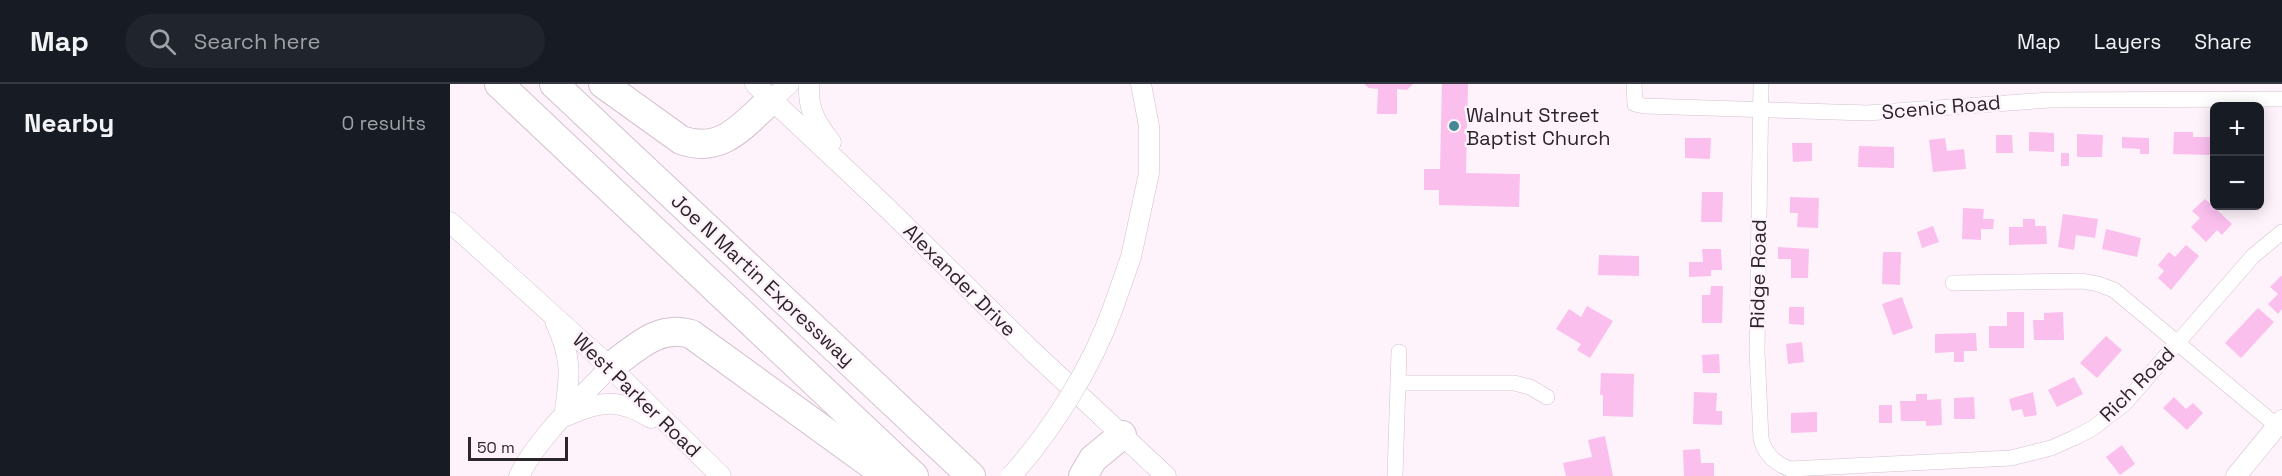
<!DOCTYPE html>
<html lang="en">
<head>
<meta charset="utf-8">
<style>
	body { margin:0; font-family:"Space Grotesk",sans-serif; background:#20242c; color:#f1f3f6 }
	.controls { position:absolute; right:18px; top:18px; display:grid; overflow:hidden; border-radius:9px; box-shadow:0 3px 15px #0003 }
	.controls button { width:54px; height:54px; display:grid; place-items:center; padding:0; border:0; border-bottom:2px solid #363941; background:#171b24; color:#f1f3f6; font:30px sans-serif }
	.scale { position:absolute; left:18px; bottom:15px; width:100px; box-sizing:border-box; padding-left:6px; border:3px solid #2c252a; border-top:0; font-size:16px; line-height:21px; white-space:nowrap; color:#2c252a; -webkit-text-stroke:4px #fef2fb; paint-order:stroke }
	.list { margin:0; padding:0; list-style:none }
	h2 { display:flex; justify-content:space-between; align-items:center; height:78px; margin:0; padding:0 24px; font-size:26px }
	h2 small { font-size:20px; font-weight:400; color:#9ea1a6 }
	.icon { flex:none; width:33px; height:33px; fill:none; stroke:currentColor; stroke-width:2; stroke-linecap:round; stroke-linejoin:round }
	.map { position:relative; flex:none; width:1832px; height:392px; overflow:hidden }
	header { display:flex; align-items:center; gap:36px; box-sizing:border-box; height:84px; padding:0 30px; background:#171b24; border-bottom:2px solid #363941 }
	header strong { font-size:28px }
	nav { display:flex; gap:33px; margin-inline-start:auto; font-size:21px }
	.search { width:420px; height:54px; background:#20242c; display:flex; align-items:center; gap:15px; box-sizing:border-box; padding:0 21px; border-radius:33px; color:#9ea1a6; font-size:22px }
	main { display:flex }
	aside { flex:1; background:#171b24 }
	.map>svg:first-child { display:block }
	.building { fill:#fbbfee }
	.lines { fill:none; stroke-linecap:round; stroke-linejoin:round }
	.minor-casing { stroke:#d3c1cf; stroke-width:16 }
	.tertiary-casing { stroke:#d3c1cf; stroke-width:21 }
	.motorway-casing { stroke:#d3c1cf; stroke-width:30 }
	.minor { stroke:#fff; stroke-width:15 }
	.tertiary { stroke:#fff; stroke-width:20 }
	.motorway { stroke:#fff; stroke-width:28 }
	.tertiary-bridge-casing { stroke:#d3c1cf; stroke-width:21; stroke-linecap:butt }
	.tertiary-bridge { stroke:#fff; stroke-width:20 }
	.poi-dot { fill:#438894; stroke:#fef2fb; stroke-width:2 }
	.labels { text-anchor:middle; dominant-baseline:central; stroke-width:5; stroke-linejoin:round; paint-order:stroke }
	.street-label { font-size:20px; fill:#2c252a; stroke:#fef2fb }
	.poi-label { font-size:20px; fill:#2c252a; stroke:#fef2fb; text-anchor:start }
</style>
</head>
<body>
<header>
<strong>Map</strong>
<div class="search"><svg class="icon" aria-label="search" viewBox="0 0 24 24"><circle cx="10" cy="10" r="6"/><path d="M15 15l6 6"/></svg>Search here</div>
<nav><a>Map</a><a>Layers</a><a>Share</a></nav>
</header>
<main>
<aside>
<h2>Nearby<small>0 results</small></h2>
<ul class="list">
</ul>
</aside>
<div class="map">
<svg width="1832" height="392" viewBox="0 0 1832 392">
	<rect width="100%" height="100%" fill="#fef2fb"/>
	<g class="building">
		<polygon points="914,0 963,0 957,6 947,5 947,30 927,30 928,5 919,4"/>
		<polygon points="992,0 1018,0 1016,89 1070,90 1069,123 989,121 989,106 974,106 974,85 990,85"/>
		<polygon points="1579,48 1604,49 1604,68 1579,67"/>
		<polygon points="1724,48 1743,48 1743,53 1761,53 1761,71 1723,70"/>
		<polygon points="1627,50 1653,51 1652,73 1627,73"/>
		<polygon points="1546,51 1562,51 1563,69 1546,69"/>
		<polygon points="1672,53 1699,54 1699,70 1690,70 1690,65 1672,64"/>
		<polygon points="1235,54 1261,54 1260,75 1235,74"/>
		<polygon points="1495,54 1497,67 1514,65 1516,85 1483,88 1479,56"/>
		<polygon points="1342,59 1362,59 1362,77 1343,78"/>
		<polygon points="1409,62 1444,63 1444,84 1408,83"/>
		<rect x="1611" y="69" width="8" height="13"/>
		<polygon points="1252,108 1273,108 1272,138 1251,138"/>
		<polygon points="1340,113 1369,114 1368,144 1347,143 1348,129 1340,129"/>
		<polygon points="1755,115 1782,140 1772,151 1767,146 1756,158 1741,143 1750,134 1742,127"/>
		<polygon points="1513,124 1534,125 1533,135 1544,135 1543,145 1531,145 1531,156 1512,155"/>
		<polygon points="1613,130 1648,135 1645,154 1626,151 1624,166 1608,163"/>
		<polygon points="1573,135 1585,135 1585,142 1596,142 1597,160 1559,161 1559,143 1573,143"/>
		<polygon points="1483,142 1489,158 1472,164 1467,148"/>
		<polygon points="1656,145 1691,154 1687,173 1652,165"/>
		<polygon points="1736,161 1749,172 1721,206 1708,194 1714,187 1708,181 1719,168 1725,173"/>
		<polygon points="1328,163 1359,165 1358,194 1341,194 1341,175 1328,175"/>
		<polygon points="1252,165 1271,165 1272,186 1261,186 1261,192 1239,193 1239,178 1253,178"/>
		<polygon points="1433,168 1451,168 1450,201 1432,200"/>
		<polygon points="1149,171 1189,172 1189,192 1148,191"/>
		<polygon points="1832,191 1832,225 1828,230 1818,220 1828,210 1820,203"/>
		<polygon points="1261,202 1273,202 1272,239 1252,239 1252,211 1260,211"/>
		<polygon points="1452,213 1463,244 1443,251 1432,220"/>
		<polygon points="1137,222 1163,237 1140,274 1127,266 1131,260 1106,245 1119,225 1131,233"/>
		<polygon points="1339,223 1354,223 1354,241 1339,240"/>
		<polygon points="1808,224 1824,238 1791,274 1775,259"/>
		<polygon points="1557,228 1574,228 1574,264 1539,264 1539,242 1557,242"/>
		<polygon points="1613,228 1614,256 1584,256 1583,236 1594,236 1594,229"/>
		<polygon points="1526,249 1527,267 1514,267 1514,278 1504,278 1504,268 1485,269 1485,250"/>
		<polygon points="1656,252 1672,266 1647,294 1630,279"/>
		<polygon points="1352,258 1354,278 1338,280 1336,260"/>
		<polygon points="1269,270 1270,289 1253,289 1252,271"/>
		<polygon points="1151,289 1184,290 1183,333 1153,332 1153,311 1150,311"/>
		<polygon points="1624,293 1633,310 1607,323 1598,306"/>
		<polygon points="1244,308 1267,309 1266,327 1272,327 1272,341 1243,340"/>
		<polygon points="1583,308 1587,331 1574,333 1572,325 1562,327 1559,315"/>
		<polygon points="1466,310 1477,310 1477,316 1491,315 1492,341 1476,342 1476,337 1451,337 1450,317 1466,317"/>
		<polygon points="1524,313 1525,335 1504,335 1504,314"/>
		<polygon points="1724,313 1736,325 1743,319 1753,329 1737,346 1713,324"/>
		<rect x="1429" y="321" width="13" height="18"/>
		<polygon points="1367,328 1367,348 1341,349 1341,329"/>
		<polygon points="1155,352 1163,392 1116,392 1113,379 1142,373 1138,356"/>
		<polygon points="1672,361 1685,380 1670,391 1656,373"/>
		<polygon points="1250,365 1251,379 1264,379 1264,392 1234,392 1233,366"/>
	</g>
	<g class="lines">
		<g class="minor-casing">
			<g id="minor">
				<polyline points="1184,0 1185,20 1194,22 1417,29 1600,16 1832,15"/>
				<path d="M1311,0l-4,267 4,88c4,15 15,25 29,30l221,-11 40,-10 25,-11 17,-9 32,-25 128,-147 29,-24"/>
				<polyline points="1503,199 1632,197 1648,200 1664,206 1827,342"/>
				<polyline points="948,299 1064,299 1080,303 1097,313"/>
				<polyline points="945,392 949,268"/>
			</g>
		</g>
		<g class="tertiary-casing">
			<g id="tertiary">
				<polyline points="305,0 435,122 583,268 716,392"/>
				<path d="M359,0c-1,25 6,39 22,58"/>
				<polyline points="321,16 339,0"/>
				<polyline points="0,138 160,283 271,392"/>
				<polyline points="663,224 681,173 699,89 699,42 691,0"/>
				<path d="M105,237c18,39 15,55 9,96"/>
				<path d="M119,331c33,-15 51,-16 82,3"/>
				<path d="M69,392c18,-38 62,-78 91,-109"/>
				<polyline points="1786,392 1832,336"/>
			</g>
		</g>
		<g class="motorway-casing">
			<g id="motorway">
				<polyline points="49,0 464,392"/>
				<polyline points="104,0 521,392"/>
				<path d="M153,0l78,56c41,15 63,-16 90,-40"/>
				<path d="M160,283c25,-18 48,-43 81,-33l196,142"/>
				<polyline points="633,392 643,375 672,351"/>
			</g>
		</g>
		<use href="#minor" class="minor"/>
		<use href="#tertiary" class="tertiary"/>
		<use href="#motorway" class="motorway"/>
		<g class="tertiary-bridge-casing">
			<path id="tertiary-bridge" d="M561,392c42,-47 81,-109 102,-168"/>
		</g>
		<use href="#tertiary-bridge" class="tertiary-bridge"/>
	</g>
	<circle class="poi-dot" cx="1004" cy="42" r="6"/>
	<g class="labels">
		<g class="street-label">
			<text transform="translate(1491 23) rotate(-5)">Scenic Road</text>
			<text transform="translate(1308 190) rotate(-89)">Ridge Road</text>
			<text transform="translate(313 196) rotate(43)">Joe N Martin Expressway</text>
			<text transform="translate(510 196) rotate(45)">Alexander Drive</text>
			<text transform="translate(1687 300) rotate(-45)">Rich Road</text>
			<text transform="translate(187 311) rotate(44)">West Parker Road</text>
		</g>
		<g class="poi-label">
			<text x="1016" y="31">Walnut Street<tspan x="1016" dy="23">Baptist Church</tspan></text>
		</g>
	</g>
</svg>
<div class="controls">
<button>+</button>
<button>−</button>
</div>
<div class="scale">50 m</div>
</div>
</main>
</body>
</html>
